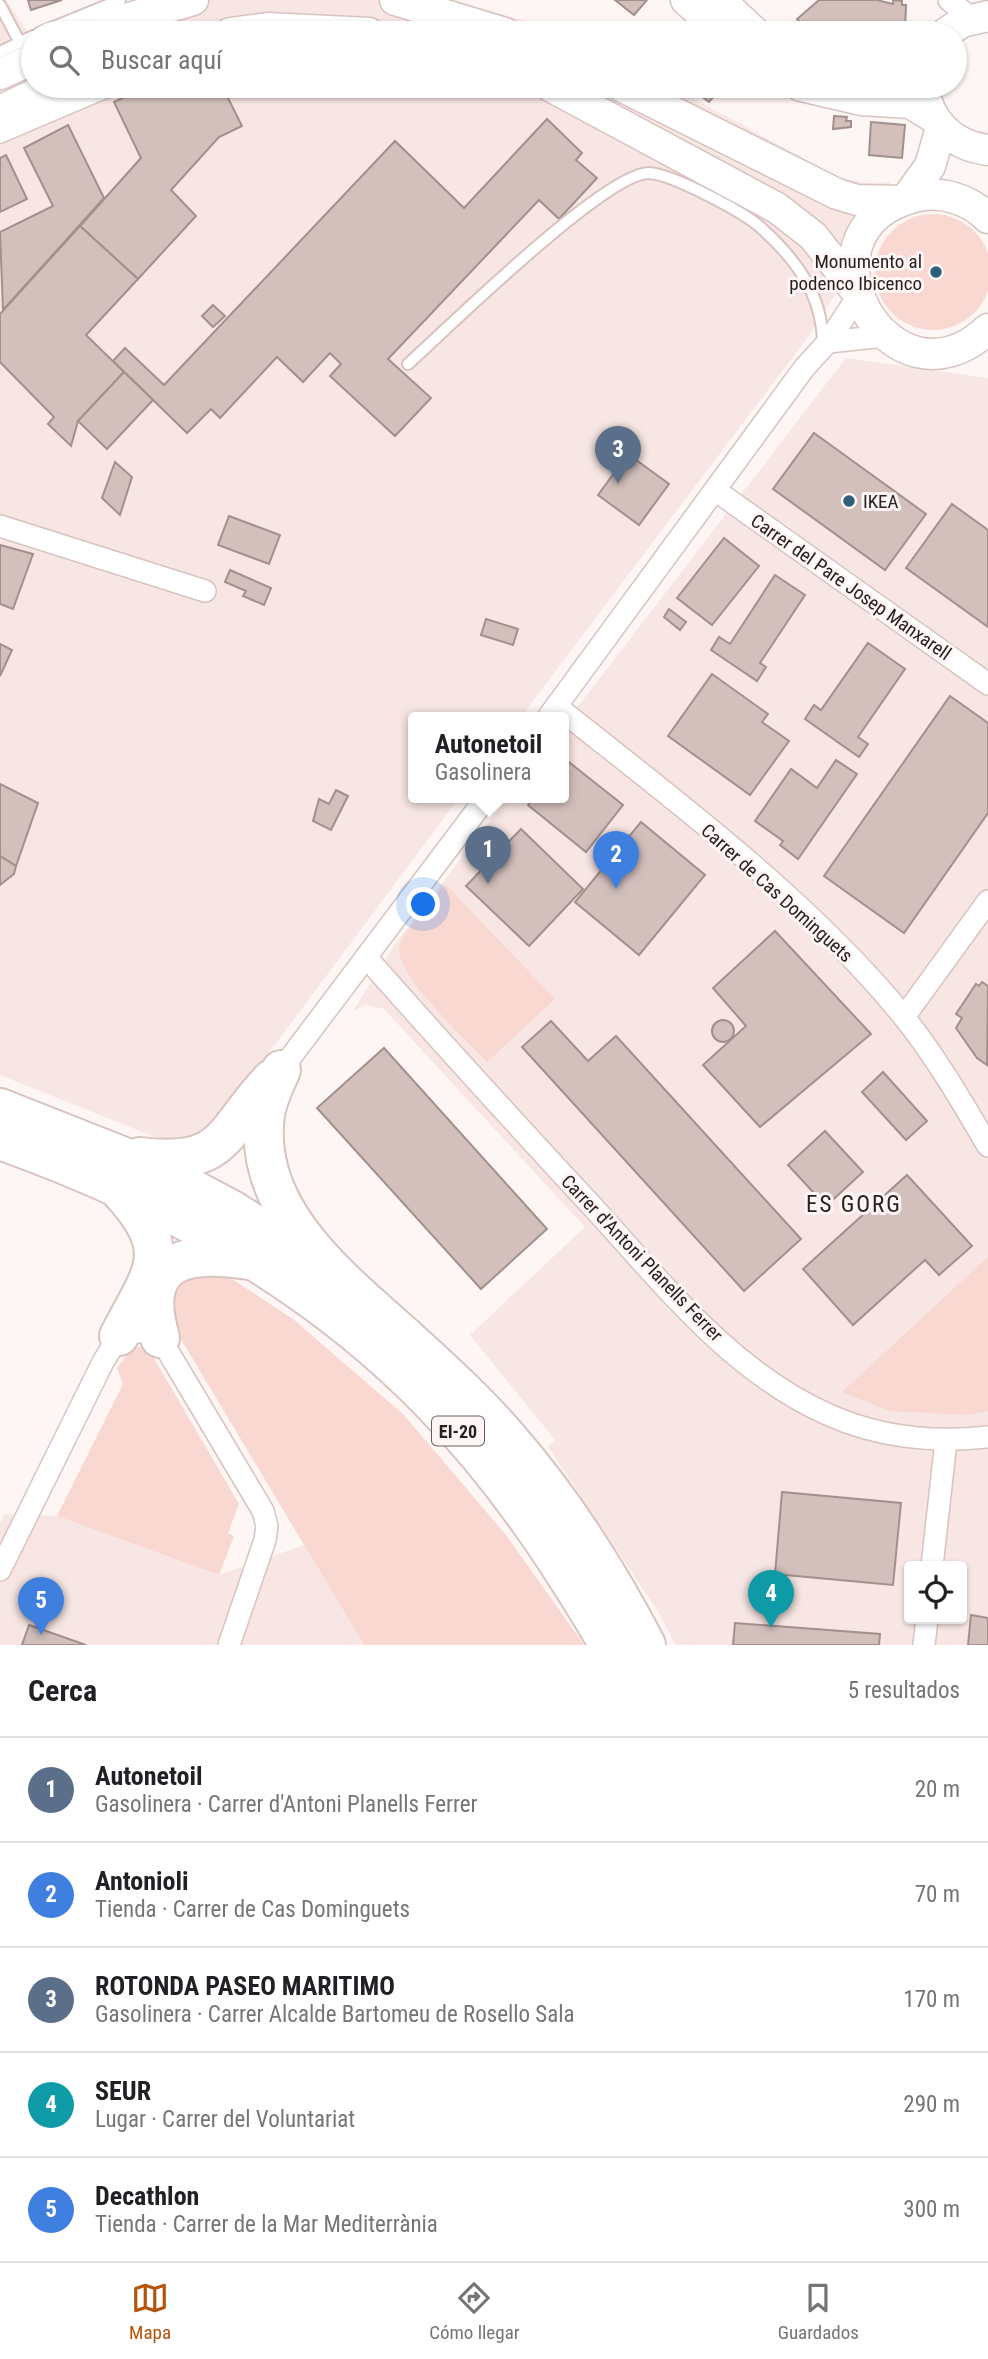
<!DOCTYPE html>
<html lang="es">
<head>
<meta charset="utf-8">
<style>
	body { margin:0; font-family:"Roboto Condensed",sans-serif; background:#f2f2f2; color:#202124 }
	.controls { position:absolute; right:21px; bottom:21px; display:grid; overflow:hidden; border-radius:7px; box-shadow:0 2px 5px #0004 }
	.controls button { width:63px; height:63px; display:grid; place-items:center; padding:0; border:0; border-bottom:2px solid #e0e0e0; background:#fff; color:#202124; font:35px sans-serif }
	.you { position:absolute; left:424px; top:905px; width:24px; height:24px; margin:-18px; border:5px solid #fff; border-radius:50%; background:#1a73e8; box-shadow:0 0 0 10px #1a73e833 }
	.badge { display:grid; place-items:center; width:46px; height:46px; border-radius:50%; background:#b45309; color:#fff; font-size:23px; font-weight:700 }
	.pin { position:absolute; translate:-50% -58px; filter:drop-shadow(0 2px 4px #0008) }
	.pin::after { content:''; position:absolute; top:37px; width:24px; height:21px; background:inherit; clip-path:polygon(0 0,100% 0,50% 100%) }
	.popup { position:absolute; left:408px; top:712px; width:161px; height:91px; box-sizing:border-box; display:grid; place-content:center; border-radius:7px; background:#fff; filter:drop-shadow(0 2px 5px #0005); font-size:23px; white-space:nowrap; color:#757577 }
	.popup b { font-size:26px; color:#202124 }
	.popup::after { content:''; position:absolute; left:50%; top:100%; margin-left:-14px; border:14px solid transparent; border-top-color:#fff }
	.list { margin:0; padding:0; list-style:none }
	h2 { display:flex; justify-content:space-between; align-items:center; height:91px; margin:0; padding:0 28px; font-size:30px }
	h2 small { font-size:23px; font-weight:400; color:#757577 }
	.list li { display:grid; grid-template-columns:46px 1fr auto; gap:21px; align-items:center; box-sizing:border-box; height:105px; padding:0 28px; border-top:2px solid #e0e0e0 }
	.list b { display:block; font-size:26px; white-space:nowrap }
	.list p { margin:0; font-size:23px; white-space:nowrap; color:#757577 }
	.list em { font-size:23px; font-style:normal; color:#757577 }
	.icon { flex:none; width:38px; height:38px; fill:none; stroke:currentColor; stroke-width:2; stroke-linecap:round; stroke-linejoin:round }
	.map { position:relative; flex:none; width:988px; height:1645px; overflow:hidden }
	.search { position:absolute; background:#fff; box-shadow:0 2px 5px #0004; left:21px; right:21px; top:21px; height:77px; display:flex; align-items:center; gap:18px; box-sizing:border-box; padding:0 24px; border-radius:38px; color:#757577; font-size:26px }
	.sheet { height:616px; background:#fff }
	nav { display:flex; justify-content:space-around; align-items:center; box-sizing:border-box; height:98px; border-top:2px solid #e0e0e0; background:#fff; font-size:19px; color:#757577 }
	nav a { display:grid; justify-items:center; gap:4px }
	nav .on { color:#b45309 }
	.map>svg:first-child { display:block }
	.built { fill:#f7e6e3; fill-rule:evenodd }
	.green { fill:#f9d8d2 }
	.building { fill:#d3c0bc; stroke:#a2908c; stroke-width:2 }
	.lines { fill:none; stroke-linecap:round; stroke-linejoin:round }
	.lane-casing { stroke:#d7c3c0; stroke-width:14 }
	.street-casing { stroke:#d7c3c0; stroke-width:24 }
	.secondary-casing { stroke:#d7c3c0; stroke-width:33 }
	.highway-casing { stroke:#d7c3c0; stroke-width:42 }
	.lane { stroke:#fff; stroke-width:10 }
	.street { stroke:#fff; stroke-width:21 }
	.secondary { stroke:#fff; stroke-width:30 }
	.highway { stroke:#fff; stroke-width:38 }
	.poi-dot { fill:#2f5e7d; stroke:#fef6f4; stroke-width:2.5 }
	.labels { text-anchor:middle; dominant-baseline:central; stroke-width:6; stroke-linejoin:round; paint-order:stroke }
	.shield { fill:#fef6f4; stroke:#686160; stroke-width:2 }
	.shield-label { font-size:18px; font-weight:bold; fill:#282120 }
	.poi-label { font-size:19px; fill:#282120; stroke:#fef6f4; text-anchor:end }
	.street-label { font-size:19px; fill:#282120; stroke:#fef6f4 }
	.quarter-label { font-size:23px; letter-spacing:2px; fill:#282120; stroke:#fef6f4 }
</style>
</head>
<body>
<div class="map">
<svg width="988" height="1645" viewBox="0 0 988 1645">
	<rect width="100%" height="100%" fill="#fef6f4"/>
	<g class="built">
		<polygon points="0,0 6,0 33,40 33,86 670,86 840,178 867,183 891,182 851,233 836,293 808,337 520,718 413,718 413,798 459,798 209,1133 170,1143 0,1075"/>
		<polygon points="147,0 455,0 564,33 54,33"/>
		<path d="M846,358l142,20v1267h-312l-19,-35 -109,-163 7,-7 -85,-105 115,-108 -201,-218 -18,-4 -13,6 42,-67 113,-146h55v-72zM909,1566h53v53h-53z"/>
		<polygon points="4,1514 57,1516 219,1575 304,1545 364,1645 0,1645 0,1523"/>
	</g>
	<g class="green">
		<circle cx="933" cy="272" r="58"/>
		<path d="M445,884l110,115 -68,63c-19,-21 -98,-92 -87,-118 8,-18 32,-43 45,-60z"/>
		<polygon points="988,1257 988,1411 967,1415 890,1411 842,1392"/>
		<polygon points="191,1272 232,1279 293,1319 404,1415 506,1535 584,1645 364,1645 170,1321 170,1296"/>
		<polygon points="133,1346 148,1348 239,1504 228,1533 234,1536 219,1575 57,1516 123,1384 117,1368"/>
	</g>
	<g class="building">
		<polygon points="28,0 62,0 31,10"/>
		<polygon points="615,0 647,0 634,15"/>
		<polygon points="819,0 877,0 893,4 893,0 902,1 902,5 906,5 905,31 813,33 807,22 803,26 797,19"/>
		<polygon points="147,86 222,86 242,126 219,137 171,190 196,216 138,279 80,226 141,158 114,102"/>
		<polygon points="692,86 723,86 709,102 690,88"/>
		<polygon points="834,116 847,117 846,121 851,121 851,127 833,129"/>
		<polygon points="547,119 582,153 576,160 597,178 559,219 539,200 388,359 431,398 395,436 330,376 341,364 330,353 303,382 277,357 220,418 211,409 187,433 113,361 125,348 164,385 395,141 464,208"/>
		<polygon points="871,122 905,125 902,158 869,155"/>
		<polygon points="68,125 104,198 3,310 0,232 53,206 24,148"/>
		<polygon points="6,155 27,199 0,212 0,158"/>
		<polygon points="80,226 138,279 86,335 124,372 78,421 71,446 48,424 54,417 0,362 0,314"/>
		<polygon points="213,305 225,316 213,327 202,316"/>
		<polygon points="124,372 153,400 107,449 78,421"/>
		<polygon points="814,433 926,514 885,570 773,489"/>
		<polygon points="628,454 669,484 639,525 598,495"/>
		<polygon points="115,462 132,477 120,515 102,498"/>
		<polygon points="952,504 988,530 988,627 906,568"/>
		<polygon points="229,516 280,535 269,564 218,545"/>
		<polygon points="724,538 759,566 712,625 677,598"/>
		<polygon points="0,545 33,554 13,609 0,604"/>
		<polygon points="230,570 271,588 264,605 243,596 246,591 225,582"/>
		<polygon points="775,575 805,595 760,663 766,667 757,681 711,650 719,637 730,644"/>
		<polygon points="669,609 686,622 680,630 664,617"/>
		<polygon points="486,619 518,629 513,645 481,635"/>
		<polygon points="868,643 905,669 858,737 868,744 859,757 805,719 814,705 821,710"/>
		<polygon points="0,644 12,650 0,676"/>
		<polygon points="712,674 768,714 762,722 789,741 750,795 668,736"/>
		<polygon points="950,696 988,723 988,813 904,933 824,876"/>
		<polygon points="565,759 623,805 586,852 528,805 533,798 563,798"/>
		<polygon points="836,760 857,774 798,859 780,845 783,841 755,821 791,769 817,788"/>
		<polygon points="0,784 38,803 16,866 0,856"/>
		<polygon points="336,790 348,796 331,830 313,821 319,799 329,804"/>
		<polygon points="641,822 705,875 639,955 575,902"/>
		<polygon points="521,829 583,889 529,946 466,886"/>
		<polygon points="0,856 16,866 14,874 0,885"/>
		<polygon points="775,931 871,1034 760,1127 703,1065 746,1026 713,988"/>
		<polygon points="982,982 988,986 987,1065 977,1058 956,1028 962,1018 956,1014 976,984 979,986"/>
		<circle cx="723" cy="1031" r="11"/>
		<polygon points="551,1021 588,1061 616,1036 801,1239 744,1291 522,1047"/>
		<polygon points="384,1048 547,1229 481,1289 317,1108"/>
		<polygon points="883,1072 927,1121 906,1140 862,1092"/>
		<polygon points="825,1131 863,1172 826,1206 788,1165"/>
		<polygon points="907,1175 972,1246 939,1275 925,1260 853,1325 803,1269"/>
		<polygon points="782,1492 901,1503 893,1585 775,1574"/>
		<polygon points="971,1615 988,1618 988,1645 968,1645"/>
		<polygon points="735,1623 880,1634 879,1645 733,1645"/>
		<polygon points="29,1625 86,1645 22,1645"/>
	</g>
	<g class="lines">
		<g class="lane-casing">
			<g id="lane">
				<polyline points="0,5 20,43"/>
				<polyline points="39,33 120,0"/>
				<polyline points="0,52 33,36"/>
				<path d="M408,364c39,-35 197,-191 241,-191 23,1 92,38 110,53 36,32 63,67 64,117"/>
			</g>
		</g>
		<g class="street-casing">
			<g id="street">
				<polyline points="949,0 972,19"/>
				<polyline points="0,132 108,86"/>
				<polyline points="828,342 885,336"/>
				<polyline points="715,490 988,684"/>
				<polyline points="0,526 205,591"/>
				<path d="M556,706c117,93 254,195 348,311 32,40 58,85 84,129"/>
				<polyline points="549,716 805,367 828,342 858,296"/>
				<path d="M366,957c74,84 149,166 225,248 70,76 139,166 236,209 50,23 107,29 161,23"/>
				<polyline points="904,1017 988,901"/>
				<polyline points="281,1070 486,798"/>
				<polyline points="932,1566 946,1441"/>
				<polyline points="0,1570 103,1362 119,1336 142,1331 160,1338 263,1511 267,1526 265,1540 229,1645"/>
				<polyline points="924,1645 927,1619"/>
			</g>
		</g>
		<g class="secondary-casing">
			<g id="secondary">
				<polyline points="395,0 505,33"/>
				<polyline points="686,0 723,33"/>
				<polyline points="720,0 755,33"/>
				<polyline points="91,33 129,18 193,0"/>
				<polyline points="230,33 268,28 369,33"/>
				<polyline points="946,33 962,22 988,16"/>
				<polyline points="0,74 33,59"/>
				<polyline points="550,86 777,208 813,236 856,291"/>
				<polyline points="621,86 837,194 857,200 900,201"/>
				<polyline points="801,86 861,100 910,103 933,117"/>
				<path d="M924,86c3,35 29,60 64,64"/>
				<polyline points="0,111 52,86"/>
				<polyline points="906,199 930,166 941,128"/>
				<path d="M988,218c-19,-19 -48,-28 -74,-21 -129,34 -24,224 74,132"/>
			</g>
		</g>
		<g class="highway-casing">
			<g id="highway">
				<path d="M281,1070c-6,14 -14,29 -16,45 -14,98 81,168 145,226 34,31 68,62 98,97 54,62 100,134 138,207"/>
				<polyline points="0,1108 157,1170 232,1210 309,1259"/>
				<path d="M0,1140c160,57 312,139 431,262 71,72 127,156 178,243"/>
				<path d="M140,1157c88,10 80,-24 132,-78"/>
				<path d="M119,1336c33,-65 58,-83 1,-145"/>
				<path d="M160,1338c-22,-78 23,-88 89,-78"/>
			</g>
		</g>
		<use href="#lane" class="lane"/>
		<use href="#street" class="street"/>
		<use href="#secondary" class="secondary"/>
		<use href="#highway" class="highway"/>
	</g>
	<g class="poi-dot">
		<circle cx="936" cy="272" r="7"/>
		<circle cx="849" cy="501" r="7"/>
	</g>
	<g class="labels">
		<rect class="shield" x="432" y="1416.5" width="52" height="29" rx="5"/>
		<g class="shield-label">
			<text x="458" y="1431">EI-20</text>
		</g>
		<g class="poi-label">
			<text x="922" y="261">Monumento al<tspan x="922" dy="22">podenco Ibicenco</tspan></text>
			<text x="863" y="501" text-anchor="start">IKEA</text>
		</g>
		<g class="street-label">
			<text transform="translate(851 587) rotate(35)">Carrer del Pare Josep Manxarell</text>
			<text transform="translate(777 893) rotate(42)">Carrer de Cas Dominguets</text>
			<text transform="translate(642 1258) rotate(46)">Carrer d'Antoni Planells Ferrer</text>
		</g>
		<g class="quarter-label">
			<text x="854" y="1204">ES GORG</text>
		</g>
	</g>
</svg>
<div class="controls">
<button><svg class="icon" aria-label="locate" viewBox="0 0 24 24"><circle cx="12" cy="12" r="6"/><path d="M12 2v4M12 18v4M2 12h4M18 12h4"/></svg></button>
</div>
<div class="you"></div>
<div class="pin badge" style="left:488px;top:884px;background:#5c6f8a">1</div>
<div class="popup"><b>Autonetoil</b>Gasolinera</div>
<div class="pin badge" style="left:616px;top:889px;background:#3f7fe0">2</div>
<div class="pin badge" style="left:618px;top:484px;background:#5c6f8a">3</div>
<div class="pin badge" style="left:771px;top:1628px;background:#0f9aa8">4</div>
<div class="pin badge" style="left:41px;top:1635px;background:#3f7fe0">5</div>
<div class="search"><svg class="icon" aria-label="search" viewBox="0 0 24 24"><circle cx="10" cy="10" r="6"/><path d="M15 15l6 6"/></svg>Buscar aquí</div>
</div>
<section class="sheet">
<h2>Cerca<small>5 resultados</small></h2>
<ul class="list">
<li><span class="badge" style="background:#5c6f8a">1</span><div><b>Autonetoil</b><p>Gasolinera · Carrer d'Antoni Planells Ferrer</p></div><em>20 m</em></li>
<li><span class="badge" style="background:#3f7fe0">2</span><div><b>Antonioli</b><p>Tienda · Carrer de Cas Dominguets</p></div><em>70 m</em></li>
<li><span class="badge" style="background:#5c6f8a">3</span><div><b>ROTONDA PASEO MARITIMO</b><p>Gasolinera · Carrer Alcalde Bartomeu de Rosello Sala</p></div><em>170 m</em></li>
<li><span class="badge" style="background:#0f9aa8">4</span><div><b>SEUR</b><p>Lugar · Carrer del Voluntariat</p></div><em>290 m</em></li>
<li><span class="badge" style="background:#3f7fe0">5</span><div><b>Decathlon</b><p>Tienda · Carrer de la Mar Mediterrània</p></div><em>300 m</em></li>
</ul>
</section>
<nav>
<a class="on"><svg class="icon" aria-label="map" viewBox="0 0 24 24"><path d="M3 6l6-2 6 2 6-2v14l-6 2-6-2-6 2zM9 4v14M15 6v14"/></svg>Mapa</a>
<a><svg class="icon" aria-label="directions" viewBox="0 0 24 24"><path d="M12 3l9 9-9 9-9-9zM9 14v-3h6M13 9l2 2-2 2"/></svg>Cómo llegar</a>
<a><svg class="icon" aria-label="saved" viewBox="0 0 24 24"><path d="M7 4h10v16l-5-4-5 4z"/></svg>Guardados</a>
</nav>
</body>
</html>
